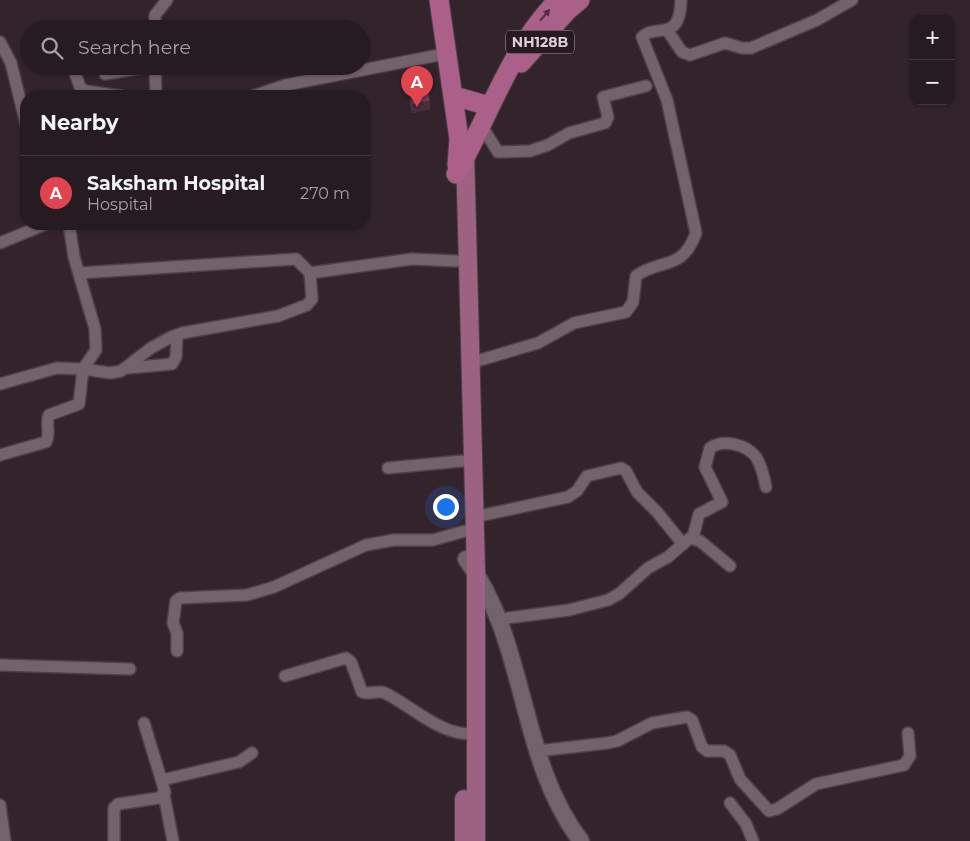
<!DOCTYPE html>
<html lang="en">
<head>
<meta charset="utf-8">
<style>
	body { margin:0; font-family:Montserrat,sans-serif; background:#32282e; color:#f1f3f6 }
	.controls { position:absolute; right:15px; top:15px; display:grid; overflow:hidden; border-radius:10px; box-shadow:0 1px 4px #0004 }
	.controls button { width:45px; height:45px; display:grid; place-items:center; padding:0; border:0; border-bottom:1px solid #42393f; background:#261b21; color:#f1f3f6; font:25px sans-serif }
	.you { position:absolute; left:445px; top:506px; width:18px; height:18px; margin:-12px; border:4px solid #fff; border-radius:50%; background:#1a73e8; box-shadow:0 0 0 8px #1a73e833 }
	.badge { display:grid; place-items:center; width:32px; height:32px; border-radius:50%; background:#52cdce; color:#fff; font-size:16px; font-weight:700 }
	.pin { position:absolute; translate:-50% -41px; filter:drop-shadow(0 1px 2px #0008) }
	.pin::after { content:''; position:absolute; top:26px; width:18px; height:15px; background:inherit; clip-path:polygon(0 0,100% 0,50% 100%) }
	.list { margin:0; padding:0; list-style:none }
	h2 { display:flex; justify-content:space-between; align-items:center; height:65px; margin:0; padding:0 20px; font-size:21px }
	h2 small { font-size:16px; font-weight:400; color:#a4a1a5 }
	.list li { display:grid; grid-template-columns:32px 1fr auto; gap:15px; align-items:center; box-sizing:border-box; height:75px; padding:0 20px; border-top:1px solid #42393f }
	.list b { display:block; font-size:19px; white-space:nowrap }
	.list p { margin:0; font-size:16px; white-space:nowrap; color:#a4a1a5 }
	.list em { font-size:16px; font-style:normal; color:#a4a1a5 }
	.icon { flex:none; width:28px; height:28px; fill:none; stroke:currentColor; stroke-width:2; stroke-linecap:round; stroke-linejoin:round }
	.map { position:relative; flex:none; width:970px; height:841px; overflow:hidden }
	.search { position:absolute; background:#261b21; box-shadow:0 1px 4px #0004; left:20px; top:20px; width:350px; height:55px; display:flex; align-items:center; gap:12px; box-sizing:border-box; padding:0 18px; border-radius:28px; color:#a4a1a5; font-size:19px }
	.panel { position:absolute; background:#261b21; box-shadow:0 1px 4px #0004; left:20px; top:90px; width:350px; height:140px; border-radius:20px }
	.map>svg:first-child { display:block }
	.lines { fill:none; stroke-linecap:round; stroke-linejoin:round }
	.minor-casing { stroke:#4d4046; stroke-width:14 }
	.secondary-casing { stroke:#4d4046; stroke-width:19 }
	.primary-casing { stroke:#4d4046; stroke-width:20 }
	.trunk-casing { stroke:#4d4046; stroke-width:21 }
	.minor { stroke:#74626b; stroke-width:11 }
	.secondary { stroke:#74626b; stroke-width:16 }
	.primary { stroke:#9d6182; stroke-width:18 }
	.trunk { stroke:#ab608a; stroke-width:19 }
	.wall { fill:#5c374c }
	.shaded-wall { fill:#4b2d3e }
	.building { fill:#6b4058; stroke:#4b2d3e }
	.oneway { fill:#502f41 }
	.labels { text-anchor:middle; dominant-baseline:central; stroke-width:4.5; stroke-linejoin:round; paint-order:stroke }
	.shield { fill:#291a22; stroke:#a69aa0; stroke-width:1 }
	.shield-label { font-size:14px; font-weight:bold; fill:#dcd1d6 }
</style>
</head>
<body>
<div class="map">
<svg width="970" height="841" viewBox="0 0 970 841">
	<rect width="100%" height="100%" fill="#33242c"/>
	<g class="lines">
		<g class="minor-casing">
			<g id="minor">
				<polyline points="155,29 155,15 167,0"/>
				<polyline points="667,30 682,52 690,55 725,43 742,48 751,48 817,20 852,0"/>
				<polyline points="0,42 11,63 26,124"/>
				<polyline points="155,66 156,96"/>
				<polyline points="75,73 80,87 85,91 121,96"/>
				<polyline points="105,74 154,66"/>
				<polyline points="253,96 286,85 449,53"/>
				<polyline points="481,125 498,152 530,151 548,145 569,133 605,123 608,117 603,97 646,86"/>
				<polyline points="0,243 46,224"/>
				<polyline points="80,273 296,259 310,273 412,259 457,261"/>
				<path d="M470,363l68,-20 36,-20 52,-11 7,-10 3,-26c24,-18 46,-4 60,-43l-29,-133 -25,-63c13,-14 38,7 39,-37"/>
				<polyline points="128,368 172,364 176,357 177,335"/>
				<polyline points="0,384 57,368 83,369 110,373 121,371 151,348 171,337 182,333 278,316 307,305 312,299 310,273"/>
				<path d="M0,455l46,-13c5,-8 -1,-19 3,-27l30,-11 4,-35 13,-19 -1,-21 -21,-72 -5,-33"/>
				<polyline points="388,468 462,461"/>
				<polyline points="474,517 568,497 577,491 587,476 621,468 626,471 637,492 657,512 683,544"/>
				<path d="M693,537l6,-23 23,-12 -17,-35 5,-19c13,-9 36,-4 46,9 6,9 8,20 10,30"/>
				<polyline points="500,619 569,610 608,600 619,594 648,568 668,557 690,538 700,541 730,566"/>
				<polyline points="177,651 177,633 173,623 176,601 180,598 247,595 274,587 366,545 394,540 433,540 465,531"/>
				<polyline points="0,665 130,669"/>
				<path d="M285,676l61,-18 5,4 11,30c8,3 15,-2 23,1 30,15 55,43 91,41"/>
				<polyline points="538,751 607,743 617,741 652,723 687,717 692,720 702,747 707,751 724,751 730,755 740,779 769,811 777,809 816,784 904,765 910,756 908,733"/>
				<polyline points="162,780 239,762 252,753"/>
				<polyline points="164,795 173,841"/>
				<polyline points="730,803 746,824 753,841"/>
				<polyline points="0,805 5,841"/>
				<polyline points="114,841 114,808 118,804 159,798 165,792 144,723"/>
			</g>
		</g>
		<g class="secondary-casing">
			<path id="secondary" d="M466,559c62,83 52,200 115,282"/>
		</g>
		<g class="primary-casing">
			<g id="primary">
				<polyline points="465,151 476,571 476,841"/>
				<polyline points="464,841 464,799"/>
			</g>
		</g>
		<g class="trunk-casing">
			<g id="trunk">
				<polyline points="439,0 459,139 457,165"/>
				<polyline points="521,63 567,11 580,0"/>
				<polyline points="454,96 489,106"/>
				<path d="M456,174c34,-59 53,-124 102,-174"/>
			</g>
		</g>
		<use href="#minor" class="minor"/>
		<use href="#secondary" class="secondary"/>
		<use href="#primary" class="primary"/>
		<use href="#trunk" class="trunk"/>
	</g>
	<polygon class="wall" points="410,94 430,109 412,113 410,103"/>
	<polygon class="shaded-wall" points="430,101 430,109 412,113 412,105"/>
	<polygon class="building" points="428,90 430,101 412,105 410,94"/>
	<defs><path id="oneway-solid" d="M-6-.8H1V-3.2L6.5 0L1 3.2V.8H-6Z" transform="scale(1.25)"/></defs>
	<use class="oneway" href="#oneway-solid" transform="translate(545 15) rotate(-49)"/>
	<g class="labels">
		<rect class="shield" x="506" y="30.5" width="68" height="23" rx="4"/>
		<g class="shield-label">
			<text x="540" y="42">NH128B</text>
		</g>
	</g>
</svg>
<div class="controls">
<button>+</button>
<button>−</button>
</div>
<div class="you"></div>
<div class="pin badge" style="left:417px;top:107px;background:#e0444e">A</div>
<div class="search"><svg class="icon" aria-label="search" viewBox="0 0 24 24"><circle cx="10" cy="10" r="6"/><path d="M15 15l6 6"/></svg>Search here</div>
<section class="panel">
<h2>Nearby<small></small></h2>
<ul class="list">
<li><span class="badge" style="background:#e0444e">A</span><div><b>Saksham Hospital</b><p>Hospital</p></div><em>270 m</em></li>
</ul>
</section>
</div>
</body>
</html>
